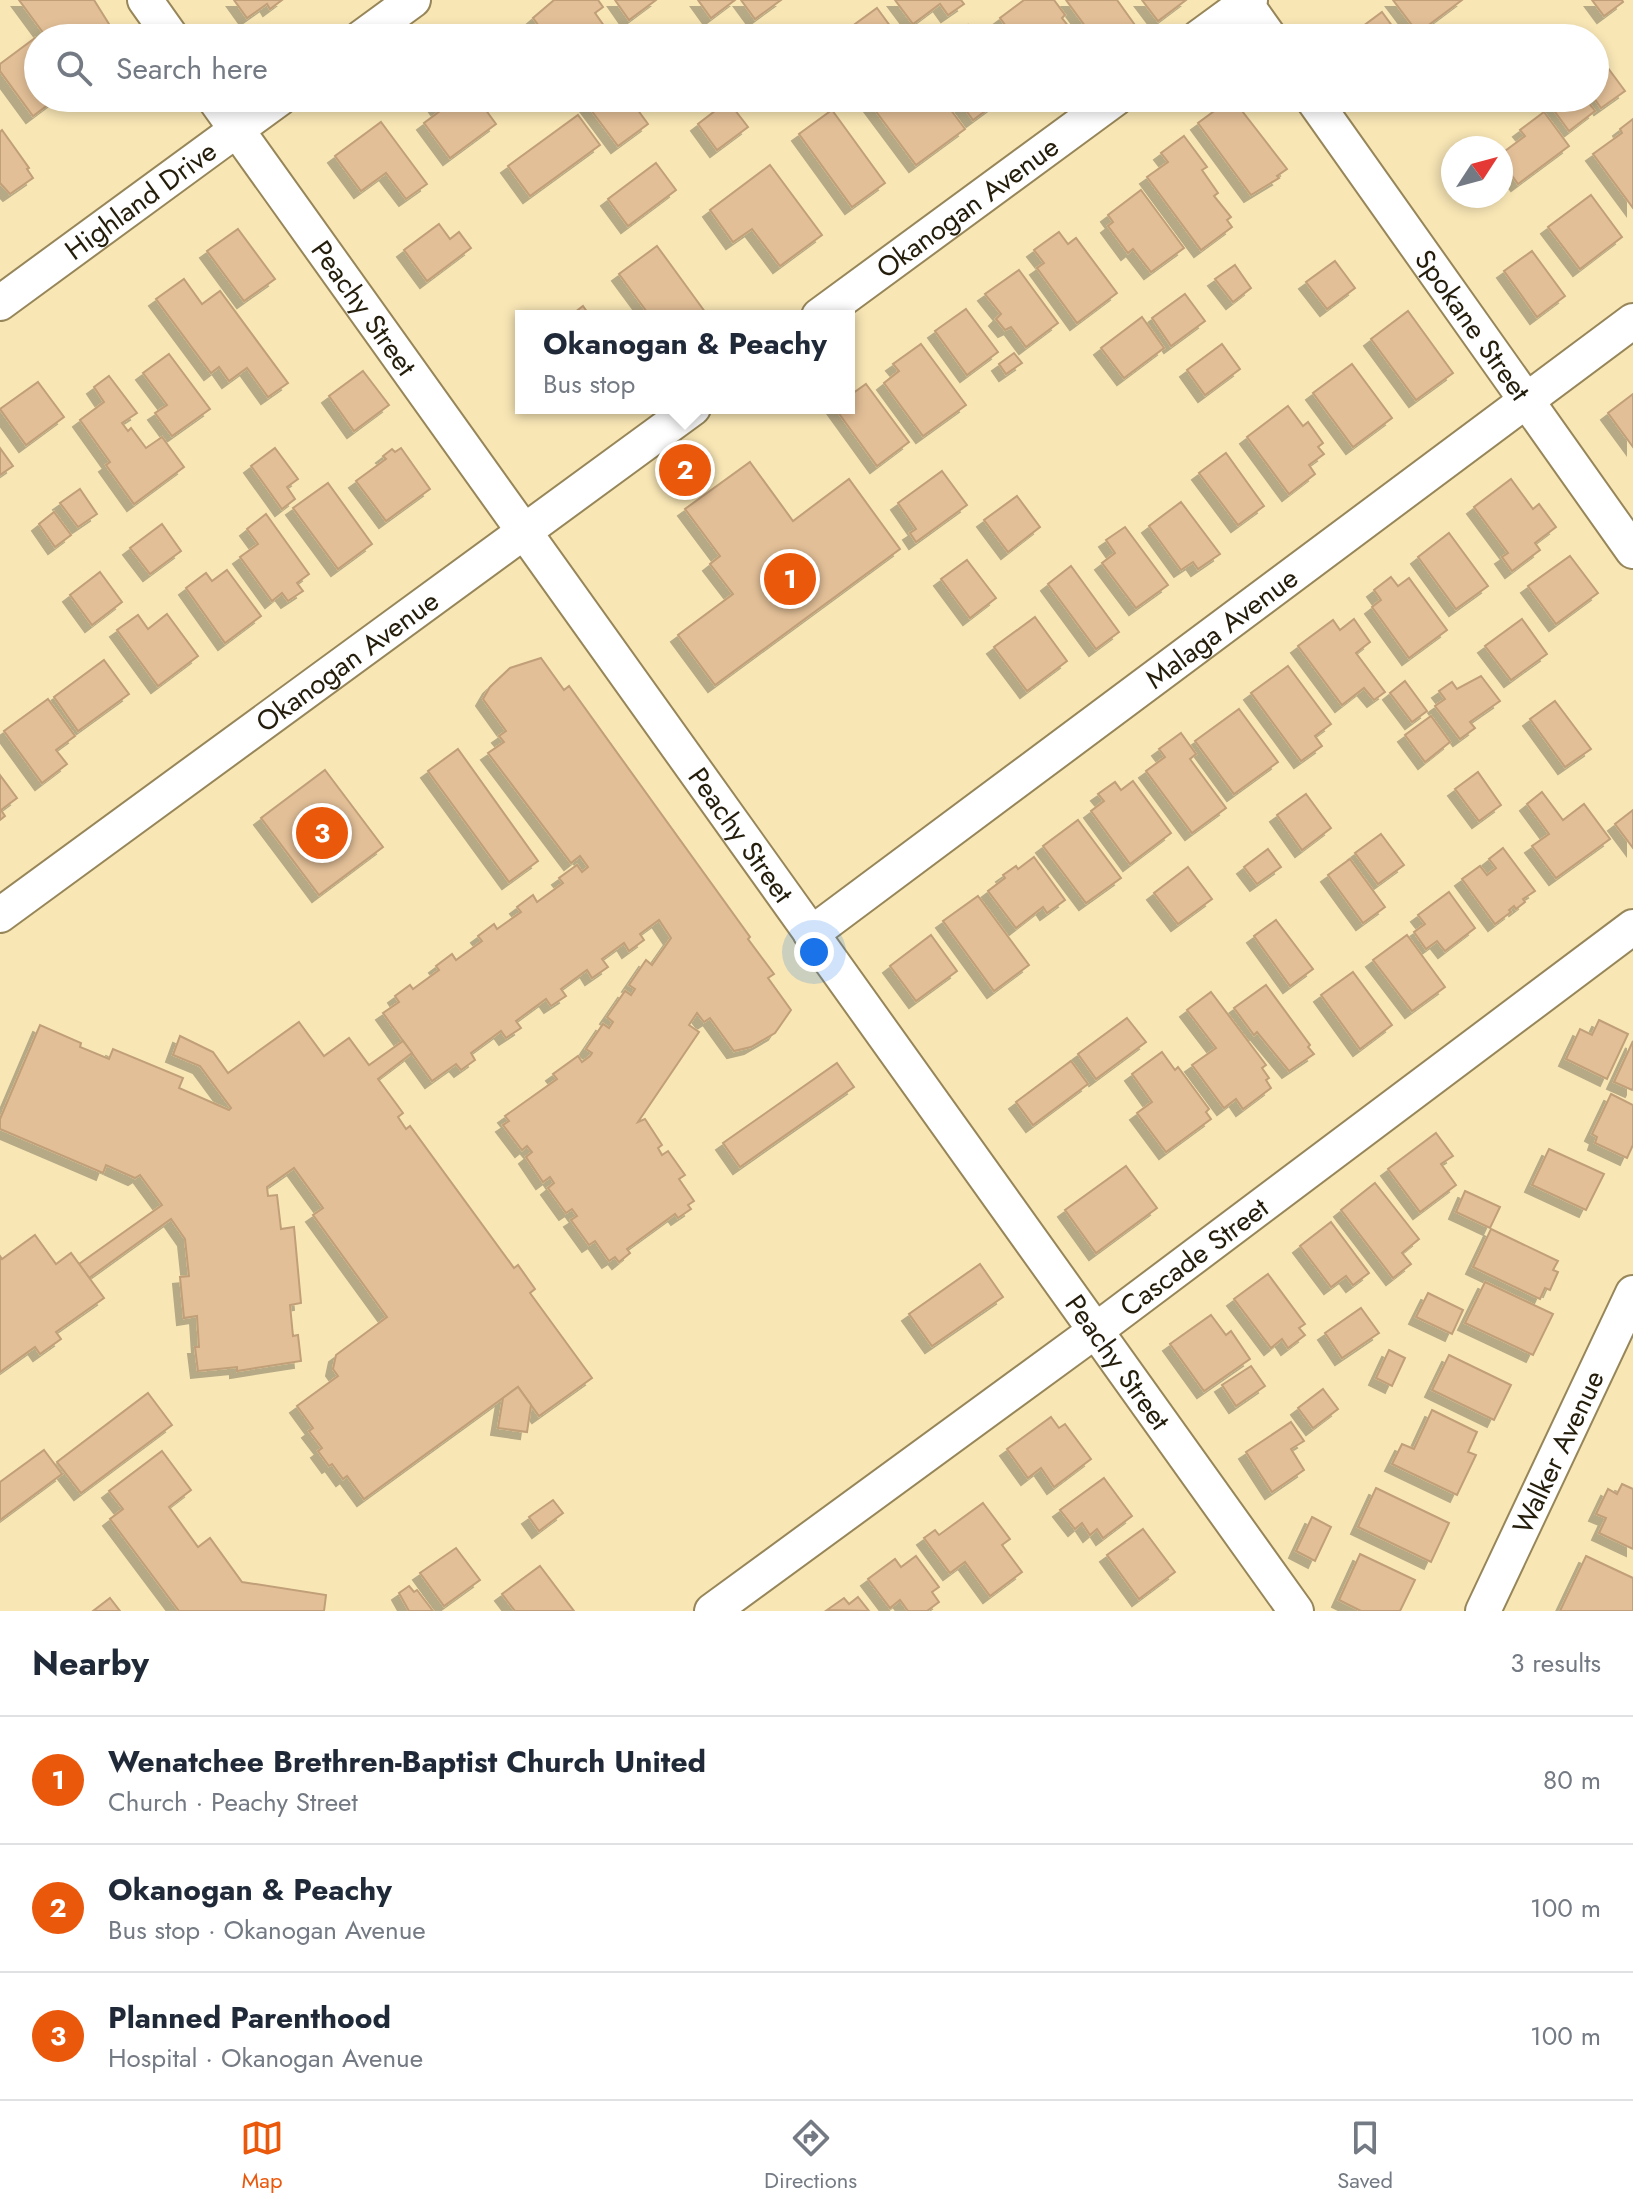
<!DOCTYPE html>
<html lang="en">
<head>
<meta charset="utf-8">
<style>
	body { margin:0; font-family:Jost,sans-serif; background:#f2f2f3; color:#1f2937 }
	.compass { position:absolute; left:1441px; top:136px; width:72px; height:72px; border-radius:50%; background:#fff; box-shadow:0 4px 12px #0003; rotate:54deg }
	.you { position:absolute; left:814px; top:952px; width:28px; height:28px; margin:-20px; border:6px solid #fff; border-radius:50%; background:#1a73e8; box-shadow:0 0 0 12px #1a73e833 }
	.badge { display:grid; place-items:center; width:52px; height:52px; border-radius:50%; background:#ea580c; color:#fff; font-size:26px; font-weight:700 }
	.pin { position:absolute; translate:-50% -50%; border:4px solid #fff; box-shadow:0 2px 8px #0006 }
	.popup { position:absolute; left:515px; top:310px; width:340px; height:104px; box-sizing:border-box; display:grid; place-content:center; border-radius:0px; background:#fff; filter:drop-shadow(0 2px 6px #0005); font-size:26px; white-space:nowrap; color:#747a83 }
	.popup b { font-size:30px; color:#1f2937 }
	.popup::after { content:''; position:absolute; left:50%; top:100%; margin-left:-16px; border:16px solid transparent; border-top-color:#fff }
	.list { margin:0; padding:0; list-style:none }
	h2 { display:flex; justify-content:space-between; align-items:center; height:104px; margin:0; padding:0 32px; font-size:34px }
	h2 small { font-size:26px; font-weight:400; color:#747a83 }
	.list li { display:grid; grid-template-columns:52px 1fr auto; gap:24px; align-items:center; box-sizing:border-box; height:128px; padding:0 32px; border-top:2px solid #e0e1e3 }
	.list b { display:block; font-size:30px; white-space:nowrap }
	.list p { margin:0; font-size:26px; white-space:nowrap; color:#747a83 }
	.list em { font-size:26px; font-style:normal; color:#747a83 }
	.icon { flex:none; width:44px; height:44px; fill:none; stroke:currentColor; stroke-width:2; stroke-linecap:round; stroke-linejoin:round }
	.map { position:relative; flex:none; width:1633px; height:1611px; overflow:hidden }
	.search { position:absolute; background:#fff; box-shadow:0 4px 12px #0003; left:24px; right:24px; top:24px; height:88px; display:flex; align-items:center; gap:20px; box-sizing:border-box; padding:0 28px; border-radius:44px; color:#747a83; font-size:30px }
	.sheet { height:488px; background:#fff }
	nav { display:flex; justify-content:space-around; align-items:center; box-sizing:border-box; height:112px; border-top:2px solid #e0e1e3; background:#fff; font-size:22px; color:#747a83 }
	nav a { display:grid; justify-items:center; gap:4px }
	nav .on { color:#ea580c }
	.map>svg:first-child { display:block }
	.building { fill:#e2bf97; stroke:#c19f78; stroke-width:2; filter:url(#shadow) }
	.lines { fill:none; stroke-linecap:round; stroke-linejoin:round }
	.minor-casing { stroke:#978659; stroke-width:38 }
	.minor { stroke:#fff; stroke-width:34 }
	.labels { text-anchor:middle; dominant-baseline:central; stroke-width:8; stroke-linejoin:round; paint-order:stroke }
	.street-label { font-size:28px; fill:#241d0b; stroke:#fff }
</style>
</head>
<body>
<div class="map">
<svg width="1633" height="1611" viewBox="0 0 1633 1611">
	<defs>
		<filter id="shadow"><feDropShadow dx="-7" dy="7" stdDeviation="0" flood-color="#0004"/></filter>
	</defs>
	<rect width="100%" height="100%" fill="#f8e6b5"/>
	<g class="building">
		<polygon points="19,0 94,0 109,24 90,38 47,38"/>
		<polygon points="234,0 282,0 270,9 267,4 247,18"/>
		<polygon points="554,0 598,0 603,7 595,13 607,30 596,38 548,38 533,18"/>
		<polygon points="615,0 656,0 629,20"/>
		<polygon points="698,0 735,0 711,18"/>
		<polygon points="741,0 781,0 755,19"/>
		<polygon points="895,0 961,0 964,4 948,15 940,4 913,24"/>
		<polygon points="1024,0 1054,0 1065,15 1062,18 1073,32 1068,35 1070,38 1015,38 1000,18"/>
		<polygon points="1066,0 1117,0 1140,32 1132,38 1094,38"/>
		<polygon points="1142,0 1186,0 1158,21"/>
		<polygon points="1393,0 1462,0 1418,33"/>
		<polygon points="1592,0 1622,0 1623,2 1604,16"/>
		<polygon points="877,8 896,34 891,38 859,38 851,27"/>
		<polygon points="1382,12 1401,38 1347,38"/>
		<polygon points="968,25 977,38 950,38"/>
		<polygon points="35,38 38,43 38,98 57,98 33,116 0,71 0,64"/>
		<polygon points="1605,64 1625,91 1601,108 1594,98 1595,72"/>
		<polygon points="442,98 477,98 496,124 450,158 424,123 440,111 435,104"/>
		<polygon points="590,98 629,98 648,124 618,146 585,102"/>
		<polygon points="866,98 931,98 933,100 942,98 965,129 916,165"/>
		<polygon points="963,98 1003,98 973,120 960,102"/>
		<polygon points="1232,98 1287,169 1277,176 1279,178 1251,195 1198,123"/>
		<polygon points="1560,98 1585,98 1595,111 1569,131 1550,105"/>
		<polygon points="728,101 748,127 717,150 698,124"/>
		<polygon points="832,110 885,183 852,207 799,134"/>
		<polygon points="1544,112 1569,146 1518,184 1501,160 1501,154 1525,136 1520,130"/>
		<polygon points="578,115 600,145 530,196 508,166"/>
		<polygon points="1633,119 1633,208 1593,154 1622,133 1620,129"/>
		<polygon points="381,122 427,184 406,199 386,173 361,191 335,156"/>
		<polygon points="2,130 29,168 27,169 33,178 10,194 0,183 0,132"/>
		<polygon points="1184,136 1207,167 1202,170 1218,193 1214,196 1231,217 1227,220 1232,227 1201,250 1147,177 1168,162 1161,153"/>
		<polygon points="656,163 676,190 628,226 608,199"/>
		<polygon points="770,165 822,235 780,266 752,229 733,242 710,210"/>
		<polygon points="1141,190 1184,248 1151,272 1133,249 1128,253 1108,226 1113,222 1108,215"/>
		<polygon points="1591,195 1622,237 1580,269 1548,227"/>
		<polygon points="439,224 450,239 459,232 471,248 427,281 404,250"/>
		<polygon points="238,229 275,279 244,301 207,251"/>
		<polygon points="1059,232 1068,244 1076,238 1117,293 1077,323 1037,268 1044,263 1034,250"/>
		<polygon points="657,246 708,316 650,316 619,274"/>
		<polygon points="1532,251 1565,296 1537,317 1504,271"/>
		<polygon points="1335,261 1355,288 1327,309 1306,282"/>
		<polygon points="1235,265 1251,288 1233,302 1215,279"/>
		<polygon points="1019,270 1058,323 1026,347 1011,327 1005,330 996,319 1001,314 985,294"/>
		<polygon points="184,279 202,304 220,291 288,383 268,397 247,368 229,381 219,367 211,373 156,299"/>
		<polygon points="1185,294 1205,321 1171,346 1152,318"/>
		<polygon points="583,306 590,316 570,316"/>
		<polygon points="966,309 998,352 967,375 935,331"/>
		<polygon points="1408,311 1453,373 1416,400 1371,339"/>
		<polygon points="1142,317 1164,348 1124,378 1101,348"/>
		<polygon points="921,344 966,405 923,436 884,383 899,371 893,364"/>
		<polygon points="1222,344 1240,369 1205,395 1187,370"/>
		<polygon points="1014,353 1022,363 1006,374 999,364"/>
		<polygon points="169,354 210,409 172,436 155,413 167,405 143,373"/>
		<polygon points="1352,364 1392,418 1353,447 1313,393"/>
		<polygon points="363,371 389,405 354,431 329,396"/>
		<polygon points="109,376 137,413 122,423 128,431 131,428 146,448 162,437 184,467 134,504 106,465 110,462 80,420 104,402 94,387"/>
		<polygon points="38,382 64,417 26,445 0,409"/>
		<polygon points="866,384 909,442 877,466 835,408 849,408 849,396"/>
		<polygon points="1633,394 1633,447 1608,413"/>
		<polygon points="1288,406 1303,426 1308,422 1323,443 1318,447 1324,454 1309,465 1315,474 1289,494 1247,437"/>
		<polygon points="0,448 13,466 0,475"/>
		<polygon points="275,448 298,479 287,487 295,499 282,509 251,466"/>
		<polygon points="401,448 430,489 386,521 356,481 386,459 383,456 392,449 395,452"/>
		<polygon points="1226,453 1264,506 1238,525 1199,473"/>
		<polygon points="750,462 793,521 849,479 900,549 715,685 678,635 733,594 710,564 720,556 685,509"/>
		<polygon points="942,471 967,505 916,542 910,533 916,529 898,503"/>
		<polygon points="1511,479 1533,509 1539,504 1556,527 1535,543 1540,550 1512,571 1502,557 1508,553 1474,507"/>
		<polygon points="328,483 372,544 338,569 293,508"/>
		<polygon points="80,489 97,514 78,527 60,503"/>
		<polygon points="1017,496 1040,527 1008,552 984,520"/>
		<polygon points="1181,502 1220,554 1198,569 1193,562 1181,570 1149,526"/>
		<polygon points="54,512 71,535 55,547 39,524"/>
		<polygon points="266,514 309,574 297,583 303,591 288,601 282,593 272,601 240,557 258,544 247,529"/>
		<polygon points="162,524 181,551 150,574 130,548"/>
		<polygon points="1125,527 1168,585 1136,608 1102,563 1115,553 1106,540"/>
		<polygon points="1449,533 1488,586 1456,609 1418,557"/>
		<polygon points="1570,556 1598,593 1556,624 1528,586"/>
		<polygon points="967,560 996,598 970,618 941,579"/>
		<polygon points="1071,566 1119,632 1096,649 1048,584"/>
		<polygon points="227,570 261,616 225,643 186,588 206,573 212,581"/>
		<polygon points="100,572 122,602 92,625 70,595"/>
		<polygon points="1391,577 1398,586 1409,578 1447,630 1409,658 1372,607 1381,600 1374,590"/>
		<polygon points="167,614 198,656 158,686 117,630 138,615 148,629"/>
		<polygon points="1035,617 1067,661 1027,691 994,647"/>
		<polygon points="1354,619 1370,642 1356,653 1385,692 1374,700 1364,688 1342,705 1298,646 1333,620 1340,630"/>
		<polygon points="1522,619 1547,654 1511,680 1485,646"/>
		<polygon points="541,658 564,690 569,686 750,937 748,939 774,974 768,978 791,1010 775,1033 751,1047 734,1051 710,1018 704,1022 697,1013 689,1025 699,1032 638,1122 645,1119 662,1145 658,1148 662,1155 668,1151 685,1175 679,1179 694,1201 688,1205 691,1209 678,1218 675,1214 627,1249 630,1253 619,1262 615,1257 609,1261 595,1241 589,1245 571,1220 577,1216 572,1209 566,1213 548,1188 554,1183 550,1177 543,1182 526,1157 532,1152 527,1146 522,1150 503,1125 509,1121 505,1116 557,1079 553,1074 578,1056 582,1062 590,1056 592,1053 586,1049 603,1024 609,1028 613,1022 607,1017 625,991 631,995 635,989 629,985 646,960 652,965 671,938 659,920 640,934 644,940 629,951 624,943 602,959 608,967 592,978 587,970 561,989 566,996 551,1006 546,999 516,1021 521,1028 506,1038 501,1031 471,1053 475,1060 461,1070 456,1064 432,1081 383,1013 399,1002 395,996 410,985 413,989 439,970 436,966 452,954 456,960 482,941 478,936 494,924 497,929 521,912 517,907 533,895 537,902 563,883 559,878 577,865 582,872 588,867 580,856 571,863 488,753 504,742 499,736 506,731 483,699 490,687 510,668"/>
		<polygon points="104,660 129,694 78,731 54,697"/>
		<polygon points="1288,666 1331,724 1315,736 1322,746 1301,761 1251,693"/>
		<polygon points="1481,676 1500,701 1470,722 1475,728 1460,739 1435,706 1445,699 1439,691 1452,682 1457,689"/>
		<polygon points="1405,681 1427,711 1412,722 1390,693"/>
		<polygon points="48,699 75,736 56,750 67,764 42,783 4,731"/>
		<polygon points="1555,701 1591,749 1565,767 1530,719"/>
		<polygon points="1239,709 1278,762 1234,794 1195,741"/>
		<polygon points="1431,716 1450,742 1425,762 1405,735"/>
		<polygon points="1181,733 1196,754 1190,759 1226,808 1192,833 1146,771 1165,757 1159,749"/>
		<polygon points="458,749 538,861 509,882 428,771"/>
		<polygon points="325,770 383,847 319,895 261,818"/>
		<polygon points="1478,772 1501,805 1479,821 1455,789"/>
		<polygon points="0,775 17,798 1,810 5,816 0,820"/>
		<polygon points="1133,781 1171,833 1130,864 1091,811 1104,801 1098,794 1115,782 1121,790"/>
		<polygon points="1542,792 1563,820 1584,804 1610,839 1556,878 1532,846 1549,834 1527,804"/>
		<polygon points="1306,794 1331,828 1302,850 1277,815"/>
		<polygon points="1633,810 1633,848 1615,824"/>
		<polygon points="1078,820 1121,878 1086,903 1043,846"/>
		<polygon points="1381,834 1404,865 1378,884 1355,853"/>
		<polygon points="1503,848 1535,891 1523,899 1525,902 1516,909 1514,906 1509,910 1511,912 1495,924 1462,879 1480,866 1487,875 1496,868 1489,859"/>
		<polygon points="1268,849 1281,867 1257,884 1244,867"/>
		<polygon points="1034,857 1065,900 1047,913 1043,907 1016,928 988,891 1005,878 1003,875 1016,866 1018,869"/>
		<polygon points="1350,859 1385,907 1363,923 1328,875"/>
		<polygon points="1188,867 1212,899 1178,924 1154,893"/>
		<polygon points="1449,892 1475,928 1445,951 1437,941 1426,949 1414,932 1425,924 1418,915"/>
		<polygon points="978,896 1029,965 994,991 943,921"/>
		<polygon points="1276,920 1313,969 1290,986 1254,936"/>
		<polygon points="931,935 957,971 916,1001 890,966"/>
		<polygon points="1407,935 1445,987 1412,1011 1373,960"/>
		<polygon points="1353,972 1392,1025 1360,1049 1321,995"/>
		<polygon points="1266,985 1310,1045 1308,1047 1314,1054 1289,1071 1257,1032 1254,1035 1234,1008"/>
		<polygon points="1211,992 1266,1065 1262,1068 1269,1078 1266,1080 1271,1088 1243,1109 1236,1099 1224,1108 1192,1065 1216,1048 1187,1010"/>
		<polygon points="1127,1018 1146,1042 1096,1079 1078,1054"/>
		<polygon points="1599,1020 1628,1034 1607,1079 1566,1059 1580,1029 1592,1035"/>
		<polygon points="299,1022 324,1056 349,1038 369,1065 403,1041 412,1053 378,1079 403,1113 398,1117 406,1129 410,1126 514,1268 518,1265 535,1289 530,1293 592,1378 539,1416 518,1387 364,1499 347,1476 343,1479 332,1464 329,1466 318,1451 322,1448 309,1431 313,1428 297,1406 338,1376 333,1369 336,1355 387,1317 313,1215 323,1208 294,1168 267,1187 268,1196 277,1195 281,1229 294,1227 301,1303 290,1305 293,1336 298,1335 301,1361 237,1371 237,1367 198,1371 195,1347 199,1347 197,1316 184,1318 180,1277 189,1276 185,1239 171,1219 89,1278 79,1264 162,1205 140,1175 135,1178 106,1165 103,1173 0,1129 0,1119 40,1025 81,1043 80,1047 109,1059 113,1049 183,1078 179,1088 229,1110 231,1108 200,1066 173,1055 180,1036 213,1052 228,1073"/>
		<polygon points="1633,1041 1633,1088 1632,1090 1614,1082"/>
		<polygon points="1162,1052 1175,1070 1178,1067 1209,1109 1206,1112 1211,1119 1166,1152 1137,1113 1152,1102 1132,1074"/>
		<polygon points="1071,1061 1088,1084 1033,1125 1016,1102"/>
		<polygon points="837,1063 854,1087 740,1167 723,1143"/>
		<polygon points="1611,1094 1633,1105 1633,1145 1627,1158 1595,1143 1597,1137 1592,1134"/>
		<polygon points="1436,1133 1453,1156 1441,1164 1456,1185 1420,1212 1388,1169"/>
		<polygon points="1549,1149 1604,1174 1586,1210 1532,1185"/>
		<polygon points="1126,1166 1157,1208 1096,1253 1065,1210"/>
		<polygon points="1375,1183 1419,1239 1402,1253 1411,1264 1393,1278 1341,1210"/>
		<polygon points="1465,1191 1500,1207 1490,1228 1456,1212"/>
		<polygon points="1331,1222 1369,1273 1353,1285 1346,1276 1331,1287 1300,1246"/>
		<polygon points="1491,1229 1558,1261 1553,1270 1558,1272 1550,1290 1545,1288 1540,1299 1473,1267"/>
		<polygon points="35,1235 56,1264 71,1253 104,1298 56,1332 61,1339 40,1354 35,1347 0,1372 0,1256 2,1259"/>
		<polygon points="980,1264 1003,1297 932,1346 909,1314"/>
		<polygon points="1268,1274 1305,1324 1299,1328 1305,1335 1288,1348 1282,1339 1271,1348 1234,1299"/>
		<polygon points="1485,1282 1553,1314 1533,1355 1465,1323"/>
		<polygon points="1428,1293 1463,1310 1452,1334 1416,1317"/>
		<polygon points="1361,1308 1379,1333 1342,1358 1325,1333"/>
		<polygon points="1211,1315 1226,1335 1231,1331 1250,1359 1204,1391 1170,1344"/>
		<polygon points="1389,1350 1405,1358 1392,1386 1376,1378"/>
		<polygon points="1449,1355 1511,1385 1494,1420 1432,1390"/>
		<polygon points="1251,1366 1265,1386 1236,1406 1222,1385"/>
		<polygon points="518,1387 531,1405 527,1432 498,1428 503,1398"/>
		<polygon points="1323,1389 1338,1409 1313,1428 1298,1408"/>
		<polygon points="148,1393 172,1425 81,1493 57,1462"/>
		<polygon points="1432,1410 1477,1432 1468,1452 1476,1455 1457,1495 1392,1464 1402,1444 1414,1449"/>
		<polygon points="1051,1417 1059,1428 1065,1424 1091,1459 1054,1487 1041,1468 1028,1478 1007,1449"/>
		<polygon points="1291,1422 1304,1441 1291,1449 1304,1470 1272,1492 1246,1452"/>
		<polygon points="44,1450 62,1474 0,1520 0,1482"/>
		<polygon points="162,1451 191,1490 169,1507 198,1547 210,1538 242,1582 326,1595 324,1611 179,1611 110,1519 123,1509 109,1491"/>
		<polygon points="1104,1478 1132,1516 1103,1538 1097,1529 1090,1535 1082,1523 1075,1529 1060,1510"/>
		<polygon points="1622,1484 1633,1489 1633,1549 1599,1533 1606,1518 1596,1514 1608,1489 1617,1494"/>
		<polygon points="1376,1488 1449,1523 1431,1562 1358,1527"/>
		<polygon points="553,1500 563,1513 539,1531 529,1517"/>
		<polygon points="983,1503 1010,1539 1002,1545 1022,1572 990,1596 965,1562 950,1573 924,1538 935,1530 939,1535"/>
		<polygon points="1312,1517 1331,1527 1315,1561 1296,1551"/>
		<polygon points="1143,1529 1175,1572 1139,1599 1107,1555"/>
		<polygon points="456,1548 480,1580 444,1606 420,1573"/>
		<polygon points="1360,1554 1415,1580 1400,1611 1361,1611 1339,1600"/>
		<polygon points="916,1556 939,1587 932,1592 939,1602 927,1611 908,1611 900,1600 890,1608 868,1579 895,1559 901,1567"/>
		<polygon points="1586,1556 1633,1578 1633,1611 1560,1611"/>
		<polygon points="540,1566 574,1611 515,1611 502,1594"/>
		<polygon points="409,1586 414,1592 417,1590 433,1611 409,1611 399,1593"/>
		<polygon points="858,1597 869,1611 827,1610 844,1598 849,1604"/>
		<polygon points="110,1598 120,1611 93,1611"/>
	</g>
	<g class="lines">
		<g class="minor-casing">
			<g id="minor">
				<polyline points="145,0 172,38"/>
				<polyline points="1243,0 1270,38"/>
				<polyline points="361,38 413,0"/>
				<polyline points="1198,38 1250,0"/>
				<path id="s1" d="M214,98l1082,1513"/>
				<path id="s2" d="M1312,98l321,453"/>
				<path id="s3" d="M0,303l280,-205"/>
				<path id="s4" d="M819,316l297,-218"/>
				<path id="s5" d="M0,915l693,-507"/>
				<path id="s6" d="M811,934l822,-613"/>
				<path id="s7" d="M712,1611l383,-280 538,-404"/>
				<path id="s8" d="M1483,1611l150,-318"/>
			</g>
		</g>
		<use href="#minor" class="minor"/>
	</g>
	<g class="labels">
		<g class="street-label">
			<text stroke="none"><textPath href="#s3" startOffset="174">Highland Drive</textPath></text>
			<text stroke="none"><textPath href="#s4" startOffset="184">Okanogan Avenue</textPath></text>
			<text stroke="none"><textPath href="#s1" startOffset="258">Peachy Street</textPath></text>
			<text stroke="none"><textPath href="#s2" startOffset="278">Spokane Street</textPath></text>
			<text stroke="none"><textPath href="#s6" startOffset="512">Malaga Avenue</textPath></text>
			<text stroke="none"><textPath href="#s5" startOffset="430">Okanogan Avenue</textPath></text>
			<text stroke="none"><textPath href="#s1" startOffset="906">Peachy Street</textPath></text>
			<text stroke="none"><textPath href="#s7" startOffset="598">Cascade Street</textPath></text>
			<text stroke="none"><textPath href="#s1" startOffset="1554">Peachy Street</textPath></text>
			<text stroke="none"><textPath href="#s8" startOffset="176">Walker Avenue</textPath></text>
		</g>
	</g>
</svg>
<svg class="compass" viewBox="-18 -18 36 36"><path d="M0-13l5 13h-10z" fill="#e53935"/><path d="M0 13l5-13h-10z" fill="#747a83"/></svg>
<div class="you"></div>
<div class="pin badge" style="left:790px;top:579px">1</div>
<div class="pin badge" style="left:685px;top:470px">2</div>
<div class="popup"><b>Okanogan &amp; Peachy</b>Bus stop</div>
<div class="pin badge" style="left:322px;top:833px">3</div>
<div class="search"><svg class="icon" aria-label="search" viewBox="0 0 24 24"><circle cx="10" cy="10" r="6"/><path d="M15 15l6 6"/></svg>Search here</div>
</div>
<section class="sheet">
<h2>Nearby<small>3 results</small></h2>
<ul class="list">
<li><span class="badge">1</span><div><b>Wenatchee Brethren-Baptist Church United</b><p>Church · Peachy Street</p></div><em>80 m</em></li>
<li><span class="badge">2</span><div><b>Okanogan &amp; Peachy</b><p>Bus stop · Okanogan Avenue</p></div><em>100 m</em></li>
<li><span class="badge">3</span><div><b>Planned Parenthood</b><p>Hospital · Okanogan Avenue</p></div><em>100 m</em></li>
</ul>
</section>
<nav>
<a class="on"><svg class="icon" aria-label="map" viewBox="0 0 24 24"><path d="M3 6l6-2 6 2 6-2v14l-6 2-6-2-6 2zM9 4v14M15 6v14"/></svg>Map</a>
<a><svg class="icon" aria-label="directions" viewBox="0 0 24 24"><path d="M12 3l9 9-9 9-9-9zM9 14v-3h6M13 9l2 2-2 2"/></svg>Directions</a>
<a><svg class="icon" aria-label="saved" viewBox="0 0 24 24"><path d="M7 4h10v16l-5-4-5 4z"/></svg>Saved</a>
</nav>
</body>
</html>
